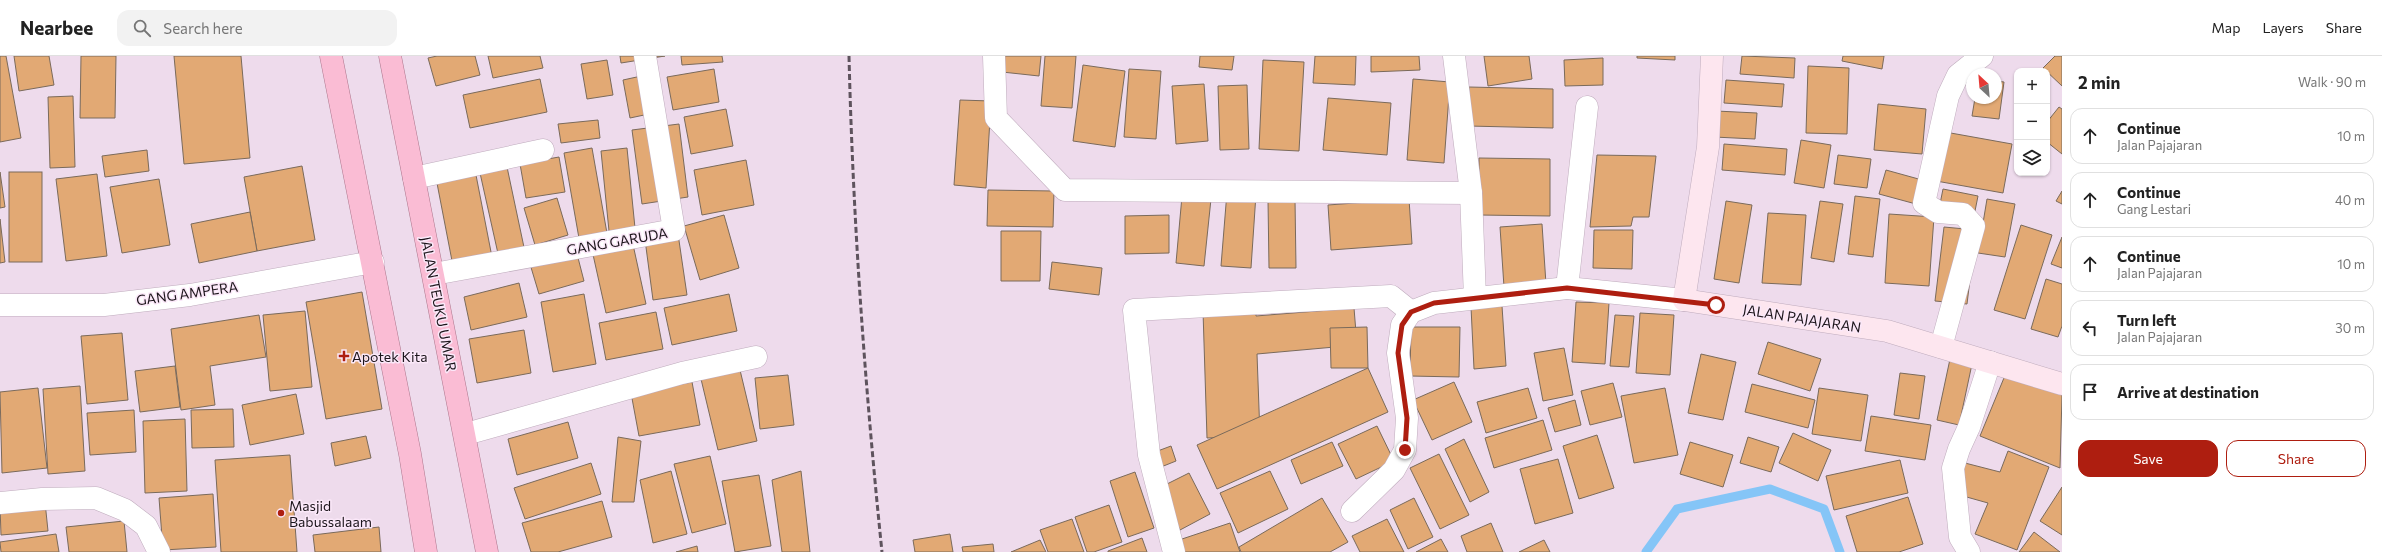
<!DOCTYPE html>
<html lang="en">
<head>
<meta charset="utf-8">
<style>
	body { margin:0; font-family:Commissioner,sans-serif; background:#f2f2f2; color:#222 }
	.controls { position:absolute; right:12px; top:12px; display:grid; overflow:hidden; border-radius:8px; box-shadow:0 1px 3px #0004 }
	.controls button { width:36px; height:36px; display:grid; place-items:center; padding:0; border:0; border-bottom:1px solid #e0e0e0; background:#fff; color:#222; font:20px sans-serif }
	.compass { position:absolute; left:1966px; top:12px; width:36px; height:36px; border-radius:50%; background:#fff; box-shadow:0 1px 3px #0004; rotate:334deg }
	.stop { position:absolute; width:12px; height:12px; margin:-9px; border:3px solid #ae1e10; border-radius:50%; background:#fff }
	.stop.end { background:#ae1e10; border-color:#fff; box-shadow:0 1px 4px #0008 }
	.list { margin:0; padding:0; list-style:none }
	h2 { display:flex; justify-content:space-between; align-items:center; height:52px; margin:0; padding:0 16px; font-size:17px }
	h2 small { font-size:13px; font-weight:400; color:#767676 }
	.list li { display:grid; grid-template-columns:26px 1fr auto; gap:12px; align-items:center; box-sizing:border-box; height:56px; margin:0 8px 8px; padding:0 8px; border:1px solid #e0e0e0; border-radius:12px }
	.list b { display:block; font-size:15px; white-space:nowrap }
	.list p { margin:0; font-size:13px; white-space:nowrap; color:#767676 }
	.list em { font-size:13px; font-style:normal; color:#767676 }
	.actions { display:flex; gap:8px; padding:12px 16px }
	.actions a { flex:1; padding:9px 0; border:1px solid #ae1e10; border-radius:12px; text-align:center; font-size:14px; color:#ae1e10 }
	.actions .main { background:#ae1e10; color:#fff }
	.icon { flex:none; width:22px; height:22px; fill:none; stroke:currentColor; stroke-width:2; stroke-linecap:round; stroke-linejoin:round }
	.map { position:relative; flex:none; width:2062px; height:496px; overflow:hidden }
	header { display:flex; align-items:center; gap:24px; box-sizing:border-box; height:56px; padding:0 20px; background:#fff; border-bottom:1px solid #e0e0e0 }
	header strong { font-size:19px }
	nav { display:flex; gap:22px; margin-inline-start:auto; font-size:14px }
	.search { width:280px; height:36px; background:#f2f2f2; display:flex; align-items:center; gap:10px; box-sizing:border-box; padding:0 14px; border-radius:12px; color:#767676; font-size:15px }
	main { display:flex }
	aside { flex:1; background:#fff }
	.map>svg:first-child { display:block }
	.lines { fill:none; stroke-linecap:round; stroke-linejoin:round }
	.stream { stroke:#85c5f7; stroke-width:9 }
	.building { fill:#e2a974; stroke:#7a6a5b }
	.minor-casing { stroke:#bfacbd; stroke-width:23 }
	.secondary-casing { stroke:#bfacbd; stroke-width:23 }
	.trunk-casing { stroke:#ac768c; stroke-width:23 }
	.minor { stroke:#fff; stroke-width:22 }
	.secondary { stroke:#fde6ef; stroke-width:22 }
	.trunk { stroke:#fabcd4; stroke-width:22 }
	.rail { stroke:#5e535d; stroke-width:3; stroke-dasharray:6 3; stroke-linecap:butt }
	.route { stroke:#ae1e10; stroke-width:5 }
	.poi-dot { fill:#ae1e10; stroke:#fbe8f9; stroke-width:1.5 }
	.labels { text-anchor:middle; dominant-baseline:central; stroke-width:3; stroke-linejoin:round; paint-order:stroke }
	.street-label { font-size:14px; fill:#1c151b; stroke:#fbe8f9 }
	.poi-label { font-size:14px; fill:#1c151b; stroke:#fbe8f9; text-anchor:start }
</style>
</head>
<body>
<header>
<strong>Nearbee</strong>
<div class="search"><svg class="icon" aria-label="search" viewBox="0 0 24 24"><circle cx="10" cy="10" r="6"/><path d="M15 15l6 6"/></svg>Search here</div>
<nav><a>Map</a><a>Layers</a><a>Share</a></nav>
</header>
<main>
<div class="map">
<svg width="2062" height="496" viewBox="0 0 2062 496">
	<rect width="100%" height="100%" fill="#eedbec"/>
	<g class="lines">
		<polyline class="stream" points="1646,496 1677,453 1770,433 1824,453 1840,496"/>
	</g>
	<g class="building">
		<polygon points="0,0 6,0 21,82 0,86"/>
		<polygon points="14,0 49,0 54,29 19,35"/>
		<polygon points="81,0 116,0 115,62 80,62"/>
		<polygon points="174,0 241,0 250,102 184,108"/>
		<polygon points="437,0 475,0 480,19 436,30 428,2"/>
		<polygon points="488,0 540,0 543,12 493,22"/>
		<polygon points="620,0 665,0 621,7"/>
		<polygon points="681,0 722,0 723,6 682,9"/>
		<polygon points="1004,0 1041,0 1039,20 1002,16"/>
		<polygon points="1045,0 1076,0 1072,52 1041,50"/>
		<polygon points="1200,0 1234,0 1232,14 1199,11"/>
		<polygon points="1315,0 1356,0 1355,29 1313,27"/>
		<polygon points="1371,0 1419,0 1420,14 1371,16"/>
		<polygon points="1484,0 1529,0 1532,23 1488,30"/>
		<polygon points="1637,0 1675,0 1675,4 1637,2"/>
		<polygon points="1742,0 1795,2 1794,22 1740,18"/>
		<polygon points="1843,0 1884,0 1882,13 1842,5"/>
		<polygon points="2055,0 2062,0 2062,30 2043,12"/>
		<polygon points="1603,2 1603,29 1565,30 1564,4"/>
		<polygon points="607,4 613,39 587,43 581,8"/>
		<polygon points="1263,4 1304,6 1299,95 1259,93"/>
		<polygon points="1083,9 1125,15 1115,91 1073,85"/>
		<polygon points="1808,10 1849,12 1847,78 1806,77"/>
		<polygon points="714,13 719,46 673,54 667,21"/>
		<polygon points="1129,13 1161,15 1156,83 1124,81"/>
		<polygon points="655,17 663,55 630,62 623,24"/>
		<polygon points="540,23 547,56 470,72 463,39"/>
		<polygon points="1413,23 1450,26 1444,107 1407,104"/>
		<polygon points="1726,24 1784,28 1782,51 1724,47"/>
		<polygon points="1996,25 2004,26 1999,63 1972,60 1975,42 1996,42"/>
		<polygon points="1204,28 1208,85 1176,88 1172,30"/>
		<polygon points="1247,29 1249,93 1220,94 1218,30"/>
		<polygon points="1469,31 1553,33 1553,72 1468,70"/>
		<polygon points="73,40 75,111 50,112 48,41"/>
		<polygon points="1328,42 1391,47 1387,99 1323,94"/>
		<polygon points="960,44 991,45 986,132 954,129"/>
		<polygon points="1878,48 1926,53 1922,98 1874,94"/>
		<polygon points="2059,51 2062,53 2062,98 2047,86 2047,66"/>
		<polygon points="726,53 733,90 691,98 684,61"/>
		<polygon points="1716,55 1757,57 1755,83 1714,81"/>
		<polygon points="598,64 600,82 561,87 558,68"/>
		<polygon points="679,68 688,141 642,148 632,74"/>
		<polygon points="1934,74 2012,88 2003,137 1925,123"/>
		<polygon points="1801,84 1831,89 1824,132 1794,127"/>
		<polygon points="1724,88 1787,93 1785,119 1722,114"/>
		<polygon points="592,92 608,183 580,188 564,97"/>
		<polygon points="627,92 635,172 609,175 601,95"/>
		<polygon points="147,94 149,115 105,121 102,100"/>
		<polygon points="1597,99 1656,100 1649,161 1633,161 1631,170 1590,171"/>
		<polygon points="1838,99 1871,103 1867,132 1834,128"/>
		<polygon points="559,101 565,136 526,142 520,108"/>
		<polygon points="1479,102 1550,103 1550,160 1479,159"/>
		<polygon points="746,104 754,149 702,159 694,114"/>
		<polygon points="302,110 315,184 257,195 244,121"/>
		<polygon points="507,111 525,196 499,202 480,117"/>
		<polygon points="475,114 492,201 453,210 436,122"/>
		<polygon points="1886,114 1933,127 1927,151 1879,138"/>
		<polygon points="0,116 5,151 0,152"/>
		<rect x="9" y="116" width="33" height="90"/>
		<polygon points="97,118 107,200 66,205 56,123"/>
		<polygon points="159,123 170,189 122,197 110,131"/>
		<polygon points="1943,133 1978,140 1973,165 1938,158"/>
		<polygon points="988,134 1054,135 1053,171 987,170"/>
		<polygon points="2062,135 2062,148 2056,145"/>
		<polygon points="1227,136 1256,138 1251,212 1221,210"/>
		<polygon points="1182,140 1211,143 1204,210 1176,207"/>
		<polygon points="1855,140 1880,143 1873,201 1848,198"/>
		<polygon points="557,142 568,179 535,189 524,152"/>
		<polygon points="1295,143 1296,212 1269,212 1268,144"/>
		<polygon points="1409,143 1412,188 1331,194 1328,149"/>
		<polygon points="1987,143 2015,148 2005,201 1978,197"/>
		<polygon points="1726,145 1752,149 1739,227 1714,223"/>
		<polygon points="1820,145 1843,148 1834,206 1811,202"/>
		<polygon points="250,156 257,195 199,207 191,168"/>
		<polygon points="1768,157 1806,159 1801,229 1762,227"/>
		<polygon points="1889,158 1934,161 1929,230 1885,227"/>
		<polygon points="724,159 739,212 700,224 684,170"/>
		<polygon points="1169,159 1169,197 1125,198 1125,160"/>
		<polygon points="0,163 5,206 0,207"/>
		<polygon points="1542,168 1546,228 1504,231 1500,171"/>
		<polygon points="2021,169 2052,179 2025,263 1994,254"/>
		<polygon points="677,171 687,239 653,244 644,176"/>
		<polygon points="1944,171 1976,174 1967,248 1935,245"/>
		<polygon points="1594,174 1633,174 1632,213 1593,212"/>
		<polygon points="1001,175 1041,175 1040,225 1001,225"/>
		<polygon points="2062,181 2062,212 2051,208"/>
		<polygon points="632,184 646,248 606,257 592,194"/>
		<polygon points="576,194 584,225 539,238 530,208"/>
		<polygon points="1052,206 1102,212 1099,239 1049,233"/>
		<polygon points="2046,223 2062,228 2062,270 2058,281 2031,273"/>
		<polygon points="519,227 527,261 471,274 464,241"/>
		<polygon points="362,236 382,353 326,363 306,246"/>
		<polygon points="584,238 596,308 553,316 541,246"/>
		<polygon points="729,238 737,275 672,289 664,252"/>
		<polygon points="1576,246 1609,247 1605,308 1572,306"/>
		<polygon points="1502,250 1506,310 1474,313 1471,251"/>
		<polygon points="1354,252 1357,289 1257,298 1260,380 1207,382 1203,255 1256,254 1256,260"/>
		<polygon points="305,255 312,331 270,335 263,259"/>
		<polygon points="656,256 663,293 606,304 599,267"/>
		<polygon points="1640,257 1674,259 1670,319 1636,317"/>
		<polygon points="259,259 266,301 210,310 215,349 181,354 171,273"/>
		<polygon points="1615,259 1634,260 1629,311 1610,310"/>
		<polygon points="1367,271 1368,312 1331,312 1330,272"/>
		<polygon points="1411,271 1460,271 1459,321 1410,320"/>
		<polygon points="524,274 531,317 477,327 469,283"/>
		<polygon points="122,277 128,344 87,348 81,280"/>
		<polygon points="1768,286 1821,303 1810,335 1758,318"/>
		<polygon points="1564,292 1573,339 1543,345 1534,297"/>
		<polygon points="1701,298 1736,306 1723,364 1688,357"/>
		<polygon points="1950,303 1972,308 1959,369 1937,364"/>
		<polygon points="175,310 180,351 140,356 135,315"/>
		<polygon points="1368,312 1388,356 1217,433 1197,389"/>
		<polygon points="740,314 757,385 718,394 701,323"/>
		<polygon points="1900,317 1925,320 1919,363 1894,359"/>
		<polygon points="2006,317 2062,339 2060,412 1980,380"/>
		<polygon points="788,319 794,369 760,373 755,322"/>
		<polygon points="692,326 700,369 639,380 631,337"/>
		<polygon points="1454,326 1472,366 1432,384 1413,344"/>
		<polygon points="1613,327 1622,361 1590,369 1581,335"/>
		<polygon points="1752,328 1815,344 1808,372 1745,356"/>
		<polygon points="80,330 85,415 48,418 43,333"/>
		<polygon points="38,332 47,412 2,417 0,336"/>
		<polygon points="1528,332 1537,362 1486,377 1477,346"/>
		<polygon points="1665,332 1678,399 1634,407 1621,340"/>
		<polygon points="1819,332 1868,339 1861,385 1812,378"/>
		<polygon points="296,338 304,378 250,389 242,349"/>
		<polygon points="1575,344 1581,369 1555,376 1548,352"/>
		<polygon points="233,353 234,391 192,392 191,354"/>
		<polygon points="134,354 136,396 90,399 87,357"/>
		<polygon points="1871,360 1931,369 1925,404 1865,395"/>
		<polygon points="185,363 187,435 145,437 143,365"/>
		<polygon points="1543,364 1552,394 1494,412 1485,382"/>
		<polygon points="568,366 578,402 517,419 508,383"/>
		<polygon points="1377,370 1394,405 1356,423 1338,388"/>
		<polygon points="1793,377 1831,394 1818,425 1779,407"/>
		<polygon points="1597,379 1614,432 1579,443 1563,390"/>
		<polygon points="366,380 371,402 335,410 331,387"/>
		<polygon points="618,381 641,385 634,446 612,446"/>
		<polygon points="1748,381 1779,391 1771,416 1740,407"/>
		<polygon points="1464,383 1489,436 1470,446 1445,393"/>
		<polygon points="1332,386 1343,410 1301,428 1291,404"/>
		<polygon points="1690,386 1733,399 1723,431 1680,418"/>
		<polygon points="1171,390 1176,405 1161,411 1155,396"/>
		<polygon points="2008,395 2049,411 2017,494 1975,478 1988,447 1956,438 1965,407 2000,416"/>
		<polygon points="1439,398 1469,459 1440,473 1410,412"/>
		<polygon points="290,399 297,496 221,496 215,404"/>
		<polygon points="710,400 726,468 692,477 674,408"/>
		<polygon points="1558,403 1573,457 1535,468 1520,413"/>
		<polygon points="1900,404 1908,437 1834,454 1826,420"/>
		<polygon points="591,407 601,438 525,463 514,432"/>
		<polygon points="671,415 687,478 653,487 640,424"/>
		<polygon points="801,415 810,496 782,496 772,424"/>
		<polygon points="1270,415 1288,453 1238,477 1220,437"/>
		<polygon points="1135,416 1154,472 1128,481 1110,425"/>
		<polygon points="1189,417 1210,458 1180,474 1159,432"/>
		<polygon points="759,419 771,490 735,496 722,425"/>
		<polygon points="2062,431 2062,479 2040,465"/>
		<polygon points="213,438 216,491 163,494 159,442"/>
		<polygon points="1908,441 1923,488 1899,496 1857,496 1846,460"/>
		<polygon points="1322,442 1348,486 1330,496 1241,496 1239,491"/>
		<polygon points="1414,442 1433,481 1408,493 1390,454"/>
		<polygon points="602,445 612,481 558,496 531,496 522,467"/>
		<polygon points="45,446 48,475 1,479 0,450"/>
		<polygon points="1109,449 1122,486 1094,496 1087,496 1075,461"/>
		<polygon points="1072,463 1084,496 1048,496 1040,474"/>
		<polygon points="1387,463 1404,496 1360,496 1352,480"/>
		<polygon points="124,465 127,496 69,496 66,471"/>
		<polygon points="1230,467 1240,496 1176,496 1173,486"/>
		<polygon points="1491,467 1503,496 1467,496 1461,480"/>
		<polygon points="379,471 381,496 315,496 313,479"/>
		<polygon points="2034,476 2060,496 2019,496"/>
		<polygon points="56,478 59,496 1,496 0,486"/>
		<polygon points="950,478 953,496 915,496 913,484"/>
		<polygon points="1142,482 1147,496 1108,496 1108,495"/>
		<polygon points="1441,483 1448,496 1416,496"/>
		<polygon points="1040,484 1046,496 1011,496"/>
		<polygon points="1544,484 1550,496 1519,496"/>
		<polygon points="993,488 994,496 963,496 962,491"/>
		<polygon points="697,490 698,496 676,496"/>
	</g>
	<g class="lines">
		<g class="minor-casing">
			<g id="minor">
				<polyline points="994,0 996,62 1065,134 1471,137"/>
				<polyline points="1454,0 1471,137 1475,242"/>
				<polyline points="414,122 543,94"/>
				<polyline points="434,218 674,174 645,0"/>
				<polyline points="1567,232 1587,51"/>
				<polyline points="0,249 104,249 190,239 373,206"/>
				<polyline points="1941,291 1974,170 1963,158 1938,156 1924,147 1948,40 1958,19 1982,0"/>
				<polyline points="466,378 682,317 756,301"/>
				<polyline points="0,447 42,443 96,442 125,454 146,470 159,496"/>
				<polyline points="1352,455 1394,414 1405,394 1407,362 1398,297 1402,269 1411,256 1434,247 1567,232 1684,244"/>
				<polyline points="1174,496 1149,399 1134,254 1391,240 1411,256"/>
				<polyline points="1969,496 1960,481 1953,412 1959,393 1969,371 1990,306"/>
			</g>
		</g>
		<g class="secondary-casing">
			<polyline id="secondary" points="1712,0 1708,91 1684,244 1887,275 2062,328"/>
		</g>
		<g class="trunk-casing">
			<g id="trunk">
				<polyline points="331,0 410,398 426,496"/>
				<polyline points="390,0 487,496"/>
			</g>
		</g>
		<use href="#minor" class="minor"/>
		<use href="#secondary" class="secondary"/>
		<use href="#trunk" class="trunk"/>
		<path class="rail" d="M849,0c4,166 16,331 33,496"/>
	</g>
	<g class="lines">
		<polyline class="route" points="1405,394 1407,362 1398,297 1402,269 1411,256 1434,247 1567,232 1716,249"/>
	</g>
	<g class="poi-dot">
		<path d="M342 294h4v4h4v4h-4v4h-4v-4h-4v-4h4z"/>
		<circle cx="281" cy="457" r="4"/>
	</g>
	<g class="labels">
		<g class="street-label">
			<text transform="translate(617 185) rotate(-10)">GANG GARUDA</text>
			<text transform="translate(187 237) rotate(-8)">GANG AMPERA</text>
			<text transform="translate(439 248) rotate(79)">JALAN TEUKU UMAR</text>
			<text transform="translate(1802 262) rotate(9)">JALAN PAJAJARAN</text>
		</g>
		<g class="poi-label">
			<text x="352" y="300">Apotek Kita</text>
			<text x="289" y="449">Masjid<tspan x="289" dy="16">Babussalaam</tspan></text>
		</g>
	</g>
</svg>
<div class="controls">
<button>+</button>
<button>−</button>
<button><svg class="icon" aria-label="layers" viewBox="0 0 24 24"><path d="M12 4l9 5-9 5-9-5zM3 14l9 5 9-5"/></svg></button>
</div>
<svg class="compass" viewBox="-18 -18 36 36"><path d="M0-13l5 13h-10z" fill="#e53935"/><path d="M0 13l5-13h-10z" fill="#767676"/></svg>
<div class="stop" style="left:1716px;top:249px"></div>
<div class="stop end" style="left:1405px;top:394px"></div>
</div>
<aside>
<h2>2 min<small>Walk · 90 m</small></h2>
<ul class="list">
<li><svg class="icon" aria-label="ahead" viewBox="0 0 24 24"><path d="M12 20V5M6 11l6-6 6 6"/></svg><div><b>Continue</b><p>Jalan Pajajaran</p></div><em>10 m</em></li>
<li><svg class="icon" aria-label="ahead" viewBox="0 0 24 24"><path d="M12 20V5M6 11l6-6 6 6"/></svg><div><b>Continue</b><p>Gang Lestari</p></div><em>40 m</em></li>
<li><svg class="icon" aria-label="ahead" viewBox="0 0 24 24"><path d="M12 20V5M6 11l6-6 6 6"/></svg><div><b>Continue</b><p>Jalan Pajajaran</p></div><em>10 m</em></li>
<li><svg class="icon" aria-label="left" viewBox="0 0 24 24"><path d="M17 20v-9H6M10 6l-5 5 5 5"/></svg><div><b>Turn left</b><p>Jalan Pajajaran</p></div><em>30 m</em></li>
<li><svg class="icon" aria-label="arrive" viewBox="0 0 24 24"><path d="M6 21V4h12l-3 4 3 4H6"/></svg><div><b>Arrive at destination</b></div></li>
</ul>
<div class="actions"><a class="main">Save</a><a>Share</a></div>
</aside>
</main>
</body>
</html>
